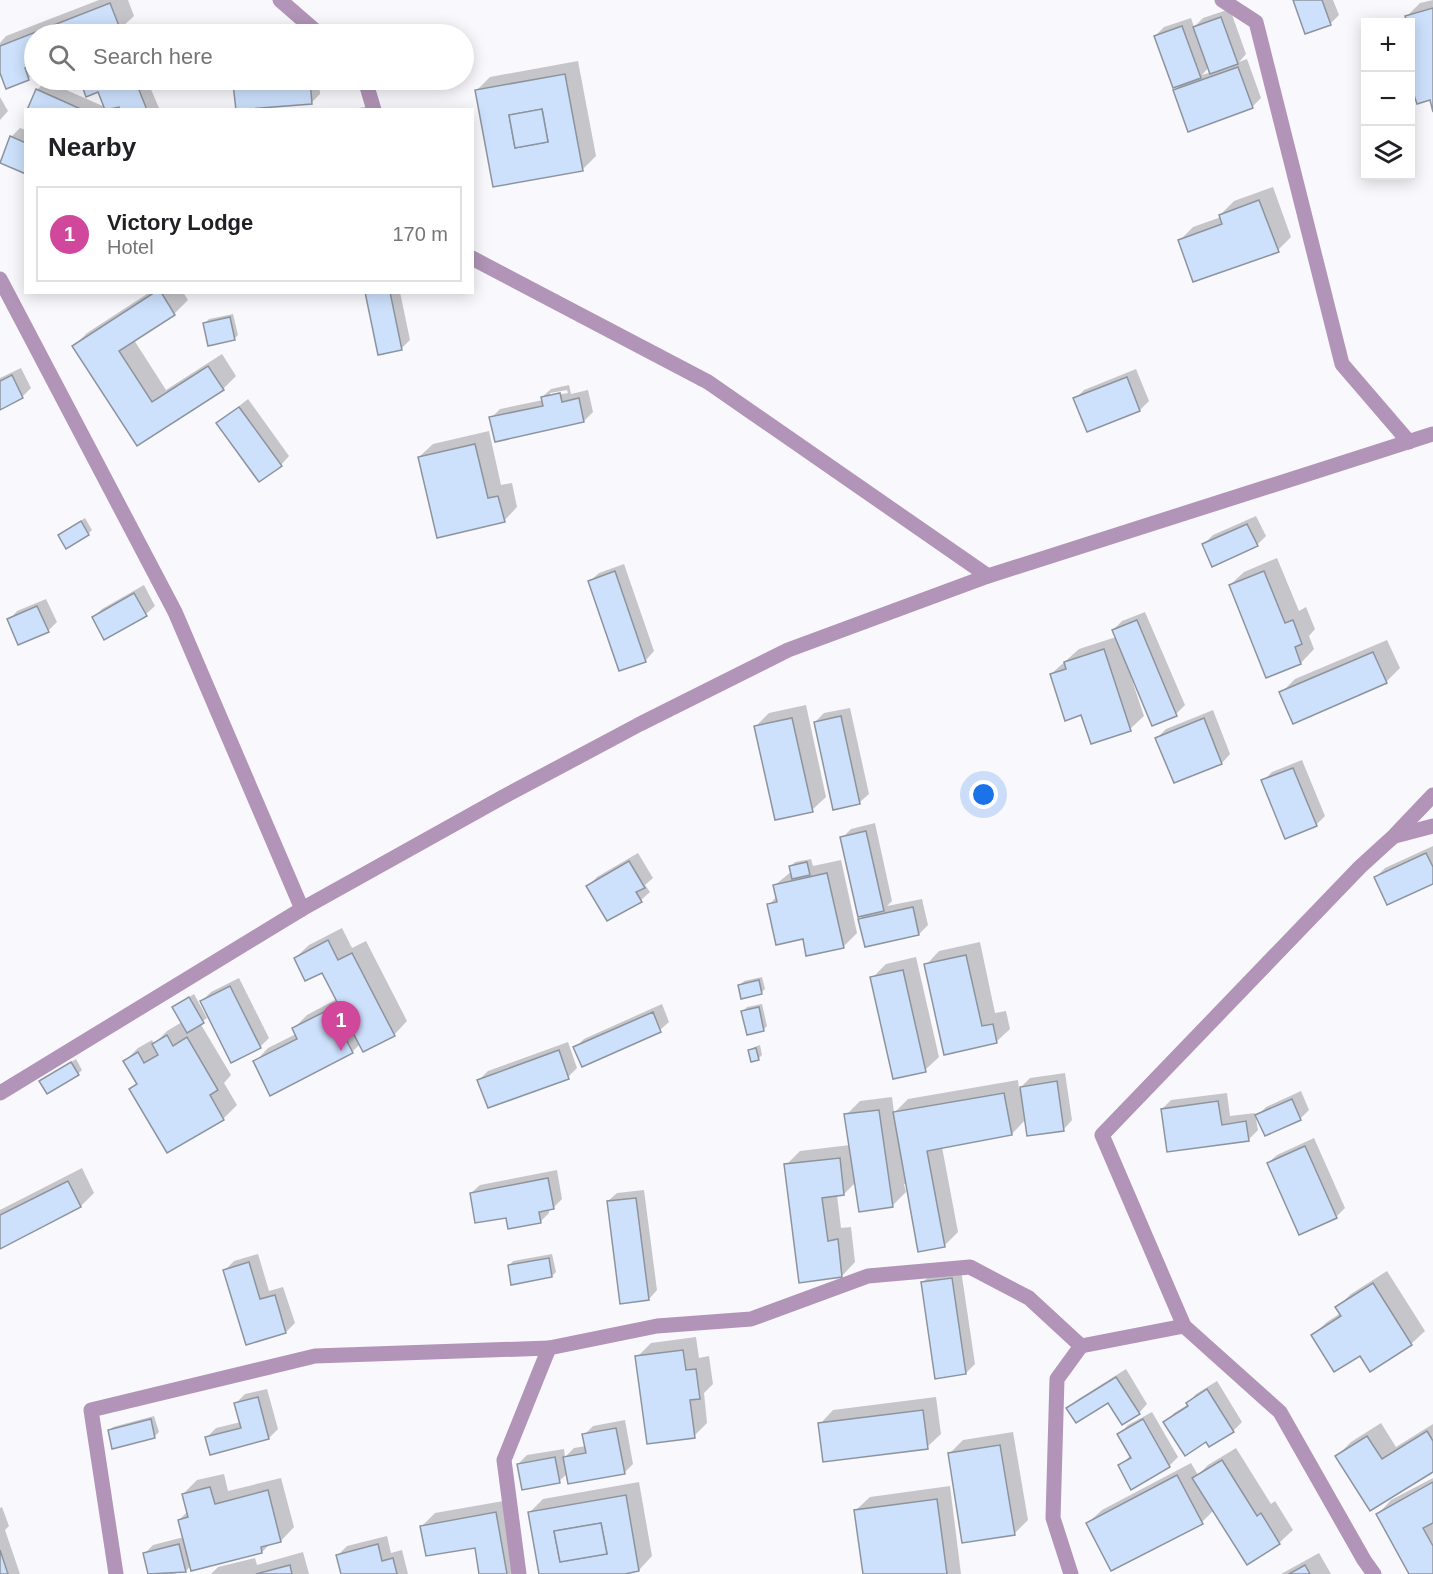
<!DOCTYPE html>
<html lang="en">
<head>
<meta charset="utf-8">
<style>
	body { margin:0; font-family:Arial,sans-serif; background:#f2f2f2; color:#202124 }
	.controls { position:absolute; right:18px; top:18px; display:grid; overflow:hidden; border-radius:0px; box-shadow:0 3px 15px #0003 }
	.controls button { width:54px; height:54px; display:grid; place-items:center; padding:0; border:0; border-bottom:2px solid #e0e0e0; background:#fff; color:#202124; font:30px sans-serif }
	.you { position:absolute; left:984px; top:795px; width:21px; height:21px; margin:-15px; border:4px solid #fff; border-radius:50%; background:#1a73e8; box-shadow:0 0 0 9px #1a73e833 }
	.badge { display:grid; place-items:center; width:39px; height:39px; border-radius:50%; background:#5e8919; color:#fff; font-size:20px; font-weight:700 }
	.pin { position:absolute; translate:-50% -50px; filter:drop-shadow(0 2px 3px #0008) }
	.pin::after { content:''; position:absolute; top:32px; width:21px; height:18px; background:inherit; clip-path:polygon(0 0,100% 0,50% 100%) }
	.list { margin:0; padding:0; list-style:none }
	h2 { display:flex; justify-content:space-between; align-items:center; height:78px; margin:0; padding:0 24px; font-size:26px }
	h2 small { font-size:20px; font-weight:400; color:#757577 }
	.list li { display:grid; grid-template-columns:39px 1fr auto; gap:18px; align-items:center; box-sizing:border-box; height:96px; margin:0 12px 12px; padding:0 12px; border:2px solid #e0e0e0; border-radius:0px }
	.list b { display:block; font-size:22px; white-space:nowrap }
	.list p { margin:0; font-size:20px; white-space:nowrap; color:#757577 }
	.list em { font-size:20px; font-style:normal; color:#757577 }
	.icon { flex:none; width:33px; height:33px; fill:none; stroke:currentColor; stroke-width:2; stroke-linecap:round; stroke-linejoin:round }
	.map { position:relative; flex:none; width:1433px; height:1574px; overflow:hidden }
	.search { position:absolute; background:#fff; box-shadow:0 3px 15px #0003; left:24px; top:24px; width:450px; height:66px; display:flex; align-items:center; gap:15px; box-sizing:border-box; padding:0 21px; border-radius:33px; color:#757577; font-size:22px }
	.panel { position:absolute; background:#fff; box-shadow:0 3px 15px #0003; left:24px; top:108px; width:450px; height:186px; border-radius:0px }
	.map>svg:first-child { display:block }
	.shadow { fill:#0003; fill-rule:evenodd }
	.building { fill:#cde1fd; stroke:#8d949e; stroke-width:1.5; fill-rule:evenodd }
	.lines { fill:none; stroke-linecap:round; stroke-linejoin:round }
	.minor { stroke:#b194b7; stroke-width:15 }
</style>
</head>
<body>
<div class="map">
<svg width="1433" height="1574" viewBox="0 0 1433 1574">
	<rect width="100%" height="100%" fill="#f8f8fd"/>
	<g class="shadow">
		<polygon points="99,0 128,0 134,16 120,29 107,34 34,34 34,73 28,79 0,68 0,43 6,36"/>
		<polygon points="1295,0 1333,0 1339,15 1330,24"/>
		<polygon points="1433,0 1433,106 1410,22 1407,16 1420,3"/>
		<path d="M1230,9l16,45 -7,8 8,-3 14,39 -9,9 -77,-17 7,-7 -27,-47 9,-9 27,-9 3,9 9,-9zM1209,67l2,5 -9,3z"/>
		<polygon points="578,61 596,156 582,170 477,90 490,77"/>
		<polygon points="81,80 147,80 159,108 121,110 119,105 110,109 111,110 29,110 37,90 46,81 105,107 99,90 87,95"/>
		<polygon points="240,80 319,80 320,94 311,103 235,85"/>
		<polygon points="0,97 8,111 0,120"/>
		<polygon points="369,106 370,110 349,110"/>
		<polygon points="20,128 26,130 26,172 11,137"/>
		<polygon points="1273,187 1291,237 1278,250 1179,241 1193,227 1221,217 1220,215 1234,201"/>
		<polygon points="150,292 183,292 188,300 174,314 134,340 166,390 222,354 236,376 223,389 137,444 74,346 87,333"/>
		<polygon points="366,292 400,292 410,340 401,349"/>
		<polygon points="233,314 238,335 234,339 205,323 209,319"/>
		<polygon points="21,368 31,388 22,397 0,408 0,378"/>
		<polygon points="1136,369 1149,401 1140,410 1088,430 1075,399 1084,390"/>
		<path d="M569,385l2,9 17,-4 5,22 -9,9 -93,-3 9,-9 43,-9 -1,-3 9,-8zM567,390l1,3 -18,3v-3z"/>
		<polygon points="248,399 289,456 281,465 218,423"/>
		<polygon points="489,431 501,485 512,483 517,507 504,521 419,457 433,444"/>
		<polygon points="1256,516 1266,536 1257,545 1204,544 1213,535"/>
		<polygon points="85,518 92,530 88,534 60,535"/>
		<polygon points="1277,558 1299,611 1306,607 1315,629 1309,636 1314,649 1301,663 1230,585 1244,572"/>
		<polygon points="624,564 654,651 646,660 620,669 590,581 599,573"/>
		<polygon points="144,585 155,606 146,614 105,638 93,618 102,609"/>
		<polygon points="46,599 57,622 48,631 9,620 17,611"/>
		<polygon points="1145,612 1185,705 1176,714 1153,724 1133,676 1131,677 1144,716 1130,729 1082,713 1051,674 1079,649 1116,637 1113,630 1122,621"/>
		<polygon points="1387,640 1400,668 1386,682 1281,693 1295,679"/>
		<polygon points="806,705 826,797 812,810 755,727 769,713"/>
		<polygon points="850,708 869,794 860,802 834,808 815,722 824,713"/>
		<polygon points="1213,710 1230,754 1222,763 1175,781 1157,738 1166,729"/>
		<polygon points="1302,760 1325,816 1316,825 1263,781 1272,772"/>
		<polygon points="875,823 892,901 887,906 922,899 928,925 919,934 860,919 865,914 842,838 851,829"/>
		<polygon points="1433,846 1433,883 1376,877 1385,868"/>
		<polygon points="638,853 653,878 645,885 650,892 641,900 588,886 597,877"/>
		<polygon points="811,859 813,866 841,860 857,933 843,947 804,938 769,905 777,896 775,885 792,871 791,866 795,862"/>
		<polygon points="342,928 352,948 366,941 407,1021 394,1035 360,1044 352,1052 255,1062 268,1048 296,1034 294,1028 307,1015 337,999 322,971 295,958 309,945"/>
		<polygon points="980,942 995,1013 1006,1011 1010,1029 996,1042 926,965 939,951"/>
		<polygon points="916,957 939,1057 925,1070 872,978 886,964"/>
		<polygon points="762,977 765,989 761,993 740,985 744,981"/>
		<polygon points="239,978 269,1038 260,1047 202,1001 211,992"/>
		<polygon points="194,994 207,1018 200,1023 231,1075 224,1083 237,1105 223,1119 131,1089 137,1083 125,1061 138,1048 152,1040 154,1044 167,1031 182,1022 174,1007"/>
		<polygon points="662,1004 669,1022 660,1030 575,1048 584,1039"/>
		<polygon points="762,1004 767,1026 763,1030 743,1011 747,1007"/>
		<polygon points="568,1042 577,1068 568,1077 479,1080 488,1071"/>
		<polygon points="760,1045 762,1055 758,1059 750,1051 754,1047"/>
		<polygon points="76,1059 82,1070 78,1074 41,1081"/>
		<polygon points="1065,1073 1072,1120 1064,1129 1026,1119 1012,1134 942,1147 958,1232 944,1246 907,1184 904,1184 906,1192 892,1206 856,1182 844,1194 837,1195 841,1228 851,1227 855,1262 842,1276 786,1165 800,1151 850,1145 846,1115 860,1101 892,1097 894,1113 908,1099 1018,1080 1019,1089 1030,1078"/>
		<polygon points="1301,1091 1309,1110 1300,1119 1257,1116 1266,1107"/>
		<polygon points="1227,1093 1230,1116 1255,1113 1258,1130 1249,1139 1162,1109 1171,1100"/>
		<polygon points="1314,1138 1345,1208 1336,1217 1299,1233 1268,1163 1277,1155"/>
		<polygon points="82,1168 94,1193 81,1206 0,1247 0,1210"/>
		<polygon points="557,1170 562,1199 553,1208 549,1208 549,1213 540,1222 507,1216 471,1193 480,1185"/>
		<polygon points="644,1190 657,1290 649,1299 608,1201 617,1193"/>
		<polygon points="258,1254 269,1291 283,1287 295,1323 286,1332 225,1270 234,1261"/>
		<polygon points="552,1254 556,1272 552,1276 509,1266 513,1261"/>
		<polygon points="961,1270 975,1364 966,1373 923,1282 932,1274"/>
		<polygon points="1387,1271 1425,1331 1411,1344 1360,1353 1313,1335 1327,1322 1341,1313 1337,1307 1351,1294"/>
		<polygon points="696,1337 699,1358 709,1356 713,1384 704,1393 707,1423 694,1436 637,1357 651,1343"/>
		<polygon points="1126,1369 1147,1404 1139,1413 1109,1401 1068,1408 1077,1400"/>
		<polygon points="1217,1381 1242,1422 1233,1431 1207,1440 1165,1422 1174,1413 1189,1404 1188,1403 1196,1394"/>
		<polygon points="267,1389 278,1429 269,1438 207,1437 216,1428 241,1422 236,1403 245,1394"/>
		<polygon points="936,1397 941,1434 927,1447 820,1424 833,1410"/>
		<polygon points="1152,1412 1178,1457 1169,1466 1119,1466 1131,1455 1119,1434 1128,1425"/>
		<polygon points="154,1416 159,1432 155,1436 113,1447 109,1431 113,1427"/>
		<polygon points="625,1420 633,1464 624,1473 568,1473 559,1481 518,1464 527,1455 564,1449 565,1457 574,1448 586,1446 584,1435 593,1426"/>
		<polygon points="1381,1423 1396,1447 1433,1424 1433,1471 1337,1456 1351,1442"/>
		<polygon points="1013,1432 1028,1520 1014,1534 949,1454 963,1440"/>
		<polygon points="1236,1448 1271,1504 1275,1501 1293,1530 1279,1543 1214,1510 1202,1522 1088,1523 1102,1510 1191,1463 1198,1475 1208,1465"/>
		<polygon points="224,1474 228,1491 281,1478 294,1527 281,1541 270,1544 262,1552 191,1565 186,1571 173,1574 150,1574 144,1554 153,1545 184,1537 179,1520 188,1511 183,1494 197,1480"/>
		<polygon points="1433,1478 1433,1574 1411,1574 1378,1514 1391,1500"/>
		<polygon points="639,1482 652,1556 639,1570 616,1574 540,1574 529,1513 543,1499"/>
		<polygon points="950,1486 961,1574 864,1574 856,1510 870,1497"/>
		<polygon points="509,1500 523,1574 481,1574 476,1546 422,1526 435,1513"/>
		<polygon points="2,1507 9,1526 5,1530 20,1574 0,1574 0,1508"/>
		<polygon points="387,1536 391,1553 402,1550 408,1574 343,1574 338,1555 347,1546"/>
		<polygon points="303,1552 309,1574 211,1574 218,1567 255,1558 257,1565"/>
		<polygon points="1319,1553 1331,1574 1281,1574"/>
	</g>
	<g class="building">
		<polygon points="1293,0 1322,0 1331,25 1305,34"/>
		<polygon points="110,3 121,31 111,34 34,34 34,65 25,68 29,80 6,89 0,73 0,46"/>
		<polygon points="1433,8 1433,112 1430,100 1417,104 1410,83 1410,22 1407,22 1405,16"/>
		<polygon points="1221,17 1238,64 1210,74 1193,27"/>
		<polygon points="1182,26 1201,78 1173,88 1154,36"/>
		<polygon points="1238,67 1253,108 1188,132 1173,90"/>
		<path d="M565,74l18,97 -90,16 -18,-97zM542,109l6,33 -33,6 -6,-33z"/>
		<polygon points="80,80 135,80 147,110 120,110 119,107 105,110 98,92 86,97"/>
		<polygon points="285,80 310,80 312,104 236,110 233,84"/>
		<polygon points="36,89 83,110 27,110"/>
		<polygon points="542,109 548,142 515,148 509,115"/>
		<polygon points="10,136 26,143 26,174 0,163"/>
		<polygon points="1259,200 1279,252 1193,282 1178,240 1222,224 1219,215"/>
		<polygon points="155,292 161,292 175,315 119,351 152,402 208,366 224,390 137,446 72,346"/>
		<polygon points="365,292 390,292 402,350 378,355"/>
		<polygon points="230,317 235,340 208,346 203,323"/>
		<polygon points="12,375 23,398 0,410 0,381"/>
		<polygon points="1127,377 1140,411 1087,432 1073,398"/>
		<polygon points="560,393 562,402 579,398 584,422 495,442 489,417 543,406 541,397"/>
		<polygon points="239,407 282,466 259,482 216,423"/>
		<polygon points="475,444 488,498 498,496 505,522 437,538 418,457"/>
		<polygon points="81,521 89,535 66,549 58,535"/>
		<polygon points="1247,524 1258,546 1212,567 1202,544"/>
		<polygon points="615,571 646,662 619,671 588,581"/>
		<polygon points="1264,571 1285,623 1293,620 1302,644 1295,647 1301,664 1266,678 1229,585"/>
		<polygon points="134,593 147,616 104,640 92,617"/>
		<polygon points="37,606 49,632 18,645 7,619"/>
		<polygon points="1137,620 1177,716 1152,726 1112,630"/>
		<polygon points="1104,649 1131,731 1091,744 1081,715 1065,721 1050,674 1066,669 1064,662"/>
		<polygon points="1373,652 1387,683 1293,724 1279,692"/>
		<polygon points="841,716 860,804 833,810 814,722"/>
		<polygon points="792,718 813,812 775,820 754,726"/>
		<polygon points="1204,718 1222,764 1174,783 1155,738"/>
		<polygon points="1293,768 1317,826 1285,839 1261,780"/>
		<polygon points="866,831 884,911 858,917 840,837"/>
		<polygon points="1426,853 1433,867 1433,884 1387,905 1374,877"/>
		<polygon points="629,861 645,888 636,892 642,902 607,921 586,886"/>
		<polygon points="807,862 810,875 792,879 789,866"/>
		<polygon points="827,873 844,948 806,956 803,939 776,945 767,904 777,902 773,885"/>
		<polygon points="913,907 919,935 865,947 858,919"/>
		<polygon points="328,940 338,960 352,953 395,1036 363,1052 322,973 305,981 294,958"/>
		<polygon points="966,955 982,1026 993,1024 997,1043 944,1055 924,964"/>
		<polygon points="903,970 926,1072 893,1079 870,977"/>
		<polygon points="759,980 762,994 741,999 738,985"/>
		<polygon points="230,986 261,1048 231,1063 200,1001"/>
		<polygon points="189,997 204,1023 187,1033 172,1007"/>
		<polygon points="759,1007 764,1031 747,1035 741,1011"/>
		<polygon points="330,1009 353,1053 270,1096 253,1061 297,1039 292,1028"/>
		<polygon points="653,1012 661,1032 582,1067 573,1047"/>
		<polygon points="167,1035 173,1046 187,1037 218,1090 210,1095 224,1120 167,1153 129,1089 137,1084 123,1061 138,1052 144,1063 158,1055 152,1044"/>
		<polygon points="756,1048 759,1060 751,1062 748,1050"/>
		<polygon points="559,1050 569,1079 488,1108 477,1080"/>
		<polygon points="71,1062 79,1075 47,1094 39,1081"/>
		<polygon points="1057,1081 1064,1131 1027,1136 1020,1087"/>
		<polygon points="1004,1093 1012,1135 927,1151 945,1247 918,1252 893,1112"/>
		<polygon points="1292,1099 1301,1120 1265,1136 1255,1115"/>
		<polygon points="1218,1101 1222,1125 1246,1121 1249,1141 1167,1152 1161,1109"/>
		<polygon points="879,1110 893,1207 859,1212 844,1114"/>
		<polygon points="1305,1146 1337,1218 1299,1235 1267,1163"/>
		<polygon points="840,1158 844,1195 822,1198 828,1241 838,1239 842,1277 799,1283 784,1164"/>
		<polygon points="548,1178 554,1209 539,1212 541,1223 508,1229 506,1218 475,1223 470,1193"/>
		<polygon points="68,1181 81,1207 0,1249 0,1215"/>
		<polygon points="636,1198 649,1300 620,1304 607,1201"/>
		<polygon points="549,1258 552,1277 511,1285 508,1265"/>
		<polygon points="249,1262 260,1299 275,1295 286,1333 246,1345 223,1270"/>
		<polygon points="952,1278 966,1374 935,1379 921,1282"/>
		<polygon points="1373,1283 1412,1345 1370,1372 1360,1356 1334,1372 1311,1335 1341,1316 1335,1307"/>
		<polygon points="683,1350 686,1370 696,1369 700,1399 690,1400 695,1438 647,1444 635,1356"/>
		<polygon points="1116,1377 1140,1414 1122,1425 1108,1403 1076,1423 1066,1408"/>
		<polygon points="1207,1389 1234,1432 1209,1447 1206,1442 1185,1456 1163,1422 1188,1406 1186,1403"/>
		<polygon points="258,1397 269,1439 210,1455 205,1437 241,1428 234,1403"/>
		<polygon points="923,1410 928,1449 823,1462 818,1423"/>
		<polygon points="151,1419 155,1438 112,1449 108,1430"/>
		<polygon points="1143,1419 1170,1467 1131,1490 1118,1465 1131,1458 1117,1434"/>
		<polygon points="616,1428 625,1474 568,1484 563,1457 586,1453 582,1434"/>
		<polygon points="1427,1431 1433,1441 1433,1472 1370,1511 1335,1456 1367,1436 1382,1459"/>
		<polygon points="1000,1445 1015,1535 962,1543 948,1453"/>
		<polygon points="555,1457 560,1483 522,1490 517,1464"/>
		<polygon points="1222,1460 1257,1516 1261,1513 1280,1544 1247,1565 1192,1478"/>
		<polygon points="1177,1475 1203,1524 1111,1571 1086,1523"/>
		<polygon points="1433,1482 1433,1523 1423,1528 1433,1546 1433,1574 1409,1574 1376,1514"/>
		<polygon points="210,1487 215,1504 268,1490 281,1542 261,1547 262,1553 191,1571 178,1520 188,1517 182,1494"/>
		<path d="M626,1495l13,76 -14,3h-86l-11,-62zM601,1523l6,31 -47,8 -6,-31z"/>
		<polygon points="937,1499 947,1574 863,1574 854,1510"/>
		<polygon points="496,1512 507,1574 479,1574 475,1548 426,1556 420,1526"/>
		<polygon points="601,1523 607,1554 560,1562 554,1531"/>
		<polygon points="179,1544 186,1572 148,1574 143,1553"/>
		<polygon points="378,1544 382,1561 393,1558 397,1574 341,1574 336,1555"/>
		<polygon points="0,1550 8,1574 0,1574"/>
		<polygon points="290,1565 292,1574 256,1574"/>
		<polygon points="1305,1565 1310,1574 1289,1574"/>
	</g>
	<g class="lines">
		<g class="minor">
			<polyline points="280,0 319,34"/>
			<polyline points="1222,0 1256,22 1342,364 1409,442"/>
			<polyline points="365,80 374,110"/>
			<polyline points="472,258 708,382 988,576"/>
			<polyline points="0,279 175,612 302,909"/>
			<polyline points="1395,836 1433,826"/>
			<polyline points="0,1093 302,909 503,797 640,724 788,650 988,576 1433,434"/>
			<polyline points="116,1574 91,1410 315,1356 549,1348"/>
			<polyline points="519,1574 504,1460 549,1348 657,1326 751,1319 868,1276 970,1267 1029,1298 1081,1346 1184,1326"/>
			<polyline points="1071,1574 1053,1518 1057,1379 1081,1346"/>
			<polyline points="1374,1574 1364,1560 1280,1412 1184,1326 1102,1135 1360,867 1394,836 1433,795"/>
		</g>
	</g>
</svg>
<div class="controls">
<button>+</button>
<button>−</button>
<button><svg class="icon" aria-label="layers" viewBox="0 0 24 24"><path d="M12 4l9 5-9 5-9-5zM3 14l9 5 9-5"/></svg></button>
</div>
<div class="you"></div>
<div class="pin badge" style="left:341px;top:1051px;background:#d1479c">1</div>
<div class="search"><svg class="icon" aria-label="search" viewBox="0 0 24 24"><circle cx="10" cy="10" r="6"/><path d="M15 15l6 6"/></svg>Search here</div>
<section class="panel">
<h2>Nearby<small></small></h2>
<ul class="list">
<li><span class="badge" style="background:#d1479c">1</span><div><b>Victory Lodge</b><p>Hotel</p></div><em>170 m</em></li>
</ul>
</section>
</div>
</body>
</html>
